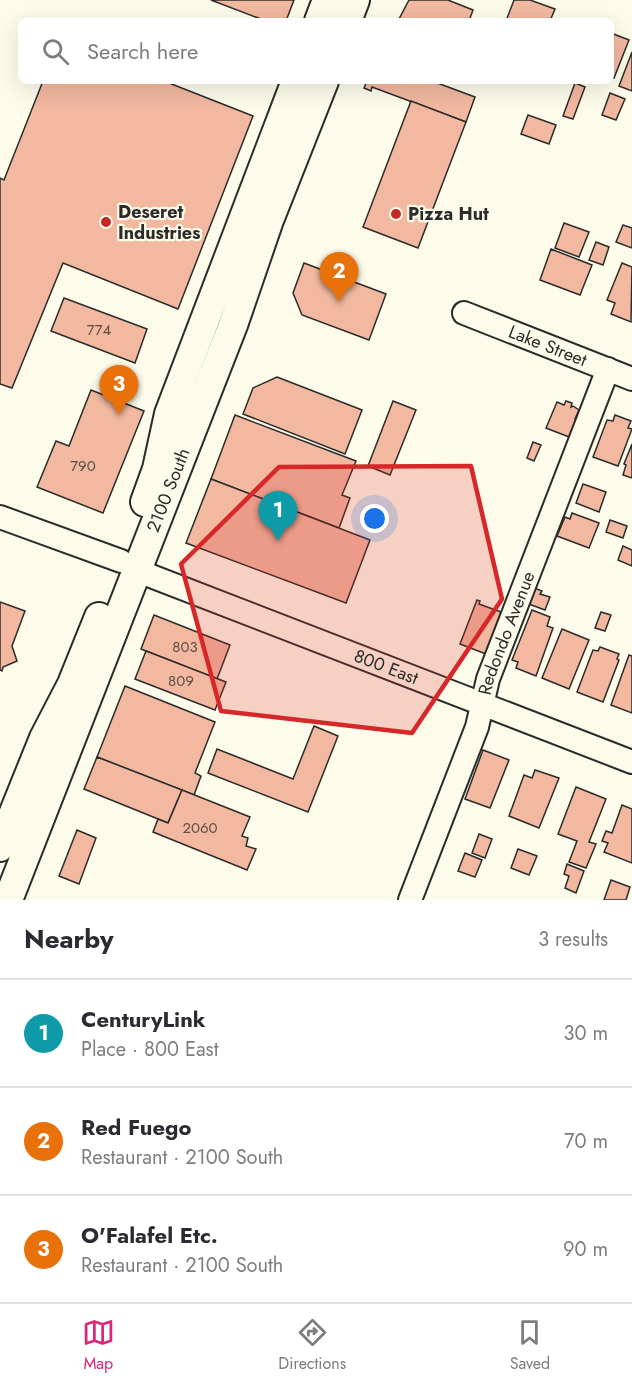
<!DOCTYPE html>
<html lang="en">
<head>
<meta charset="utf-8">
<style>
	body { margin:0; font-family:Jost,sans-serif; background:#f2f2f3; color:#2b2b33 }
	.you { position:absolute; left:375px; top:519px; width:21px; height:21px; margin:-15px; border:4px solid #fff; border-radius:50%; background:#1a73e8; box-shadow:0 0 0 9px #1a73e833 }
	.badge { display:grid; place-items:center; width:39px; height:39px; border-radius:50%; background:#db2777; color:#fff; font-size:20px; font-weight:700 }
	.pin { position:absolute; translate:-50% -50px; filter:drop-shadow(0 2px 3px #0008) }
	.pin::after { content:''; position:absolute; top:32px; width:21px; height:18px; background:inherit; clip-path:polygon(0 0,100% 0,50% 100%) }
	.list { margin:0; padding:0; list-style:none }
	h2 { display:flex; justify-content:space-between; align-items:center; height:78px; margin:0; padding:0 24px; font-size:26px }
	h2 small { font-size:20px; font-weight:400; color:#7c7c81 }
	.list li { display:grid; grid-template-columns:39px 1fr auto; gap:18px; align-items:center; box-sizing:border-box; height:108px; padding:0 24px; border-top:2px solid #e1e1e2 }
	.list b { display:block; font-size:22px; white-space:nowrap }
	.list p { margin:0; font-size:20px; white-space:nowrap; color:#7c7c81 }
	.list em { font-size:20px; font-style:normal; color:#7c7c81 }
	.icon { flex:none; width:33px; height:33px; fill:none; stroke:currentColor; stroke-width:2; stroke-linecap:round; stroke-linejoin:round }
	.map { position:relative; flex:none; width:632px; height:900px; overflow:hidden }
	.search { position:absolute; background:#fff; box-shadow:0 6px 24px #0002; left:18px; right:18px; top:18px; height:66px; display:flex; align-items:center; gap:15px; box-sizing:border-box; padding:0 21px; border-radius:9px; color:#7c7c81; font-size:22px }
	.sheet { height:402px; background:#fff }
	nav { display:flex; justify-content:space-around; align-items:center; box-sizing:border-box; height:84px; border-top:2px solid #e1e1e2; background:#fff; font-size:16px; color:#7c7c81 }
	nav a { display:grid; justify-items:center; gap:3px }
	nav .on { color:#db2777 }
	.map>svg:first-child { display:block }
	.building { fill:#f2b8a0; stroke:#2b2b2b; stroke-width:1.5 }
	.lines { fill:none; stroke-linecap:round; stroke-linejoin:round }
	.minor-casing { stroke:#2b2b2b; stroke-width:26 }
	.major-casing { stroke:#2b2b2b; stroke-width:32 }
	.minor { stroke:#fdfbea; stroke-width:22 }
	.major { stroke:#fdfbea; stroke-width:28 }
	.marked { fill:#d62828; fill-opacity:0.2; stroke:#d62828; stroke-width:4.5; stroke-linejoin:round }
	.poi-dot { fill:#c62828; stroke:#fdfbea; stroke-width:2 }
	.labels { text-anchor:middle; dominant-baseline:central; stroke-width:4.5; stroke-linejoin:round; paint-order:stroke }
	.number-label { font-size:15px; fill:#5d4e48 }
	.poi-label { font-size:18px; font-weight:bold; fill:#2b2b2b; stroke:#fdfbea; text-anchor:start }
	.street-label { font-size:18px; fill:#2b2b2b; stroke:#fdfbea }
</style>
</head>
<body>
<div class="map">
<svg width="632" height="900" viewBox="0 0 632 900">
	<rect width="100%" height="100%" fill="#fdfbea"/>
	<g class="building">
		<polygon points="211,0 294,0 286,21 266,21"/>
		<polygon points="409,0 448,0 473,10 469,21 398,21"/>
		<polygon points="514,0 530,0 555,9 550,21 506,21"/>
		<polygon points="611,33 629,40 614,78 611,77"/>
		<polygon points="632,52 632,91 619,86"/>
		<polygon points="43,81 164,81 253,116 178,309 63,263 12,388 0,384 0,178 4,180"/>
		<polygon points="367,81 432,81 475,97 466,122 372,87 371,91 364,88"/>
		<polygon points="575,83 585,87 573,119 563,116"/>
		<polygon points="610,93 625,99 616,120 602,115"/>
		<polygon points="411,101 466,122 418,248 363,227"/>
		<polygon points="528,115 556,125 549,144 521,134"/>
		<polygon points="564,223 589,232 579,257 555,248"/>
		<polygon points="623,225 632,228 632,248 616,242"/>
		<polygon points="596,242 609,247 603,265 589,260"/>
		<polygon points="551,249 592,265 580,295 540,280"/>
		<polygon points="304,263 386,294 369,340 302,315 293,293"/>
		<polygon points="622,263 632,267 631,322 611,314 615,303 607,300"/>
		<polygon points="64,298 147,329 135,363 51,331"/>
		<polygon points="277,377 362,410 345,454 243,414 253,388"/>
		<polygon points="91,390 144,411 103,513 37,487 56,441 69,446"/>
		<polygon points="393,401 416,410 390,475 368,466"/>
		<polygon points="566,401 572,403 571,407 573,406 579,410 575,419 578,420 576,426 574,425 569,437 546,428 557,402 564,405"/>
		<polygon points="235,415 356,461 342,495 350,498 339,528 211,479"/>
		<polygon points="615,415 631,421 628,428 632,429 618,466 593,457 607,420 613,421"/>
		<polygon points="533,442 541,445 534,461 527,458"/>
		<polygon points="632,444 632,478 623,475 626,465 624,464"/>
		<polygon points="211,479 370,540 346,603 186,543"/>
		<polygon points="583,484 606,492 599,512 576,503"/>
		<polygon points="572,513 599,523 589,548 557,536 565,517 570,519"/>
		<polygon points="610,520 627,526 623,538 606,532"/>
		<polygon points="623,546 632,550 632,566 618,560"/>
		<polygon points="532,587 542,591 540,594 550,597 545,610 526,603"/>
		<polygon points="477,600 480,601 479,604 501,612 486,654 460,644"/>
		<polygon points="0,602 25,611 12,646 17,661 3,667 2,671 0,670"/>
		<polygon points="532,610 550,617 547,626 553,628 536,676 516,668 518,662 512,660"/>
		<polygon points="601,612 611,615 605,631 595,628"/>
		<polygon points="154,615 230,645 217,679 141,649"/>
		<polygon points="562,629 589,640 569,689 542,678"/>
		<polygon points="600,647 619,654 617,659 619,660 603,702 577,692 593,650 598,651"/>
		<polygon points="146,651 226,682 215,710 135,679"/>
		<polygon points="629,655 632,656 632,713 611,705"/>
		<polygon points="125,686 215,722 195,773 201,776 194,795 97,757"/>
		<polygon points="314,726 338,736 308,812 208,773 217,749 293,779"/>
		<polygon points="483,750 509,760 490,808 465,799"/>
		<polygon points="97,757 182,790 168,823 84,789"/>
		<polygon points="535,770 559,778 539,828 509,816 524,775 532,778"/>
		<polygon points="576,787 606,799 589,842 596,844 586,868 569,862 577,841 558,834"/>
		<polygon points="182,790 250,817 242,836 248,838 246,846 256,849 247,870 153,832 158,819 168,823"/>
		<polygon points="622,805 632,809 632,863 604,852 608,843 602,841 606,831 612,833"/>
		<polygon points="77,830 96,838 79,884 59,876"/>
		<polygon points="479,834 492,839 485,858 472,853"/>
		<polygon points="518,849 537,856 529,875 511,868"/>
		<polygon points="465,853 482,860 475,877 458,871"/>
		<polygon points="567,864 584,871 576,893 565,888 569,876 564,874"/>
		<polygon points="611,880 630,887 626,900 604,900"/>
	</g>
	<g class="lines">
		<g class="minor-casing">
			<g id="minor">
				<path id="s1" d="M464,313l168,66"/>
				<polyline points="0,517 121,561"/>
				<path id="s2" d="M138,571l494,191"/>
				<path id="s3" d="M410,900l67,-173 11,-48 120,-310"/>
			</g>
		</g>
		<g class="major-casing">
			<g id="major">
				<polyline points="319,21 327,0"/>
				<polyline points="347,21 355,0"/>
				<polyline points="145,502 157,469 169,414 296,81"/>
				<polyline points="0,847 44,738 72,684 99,617"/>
				<path id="s4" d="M8,900l225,-575 36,-105 55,-139"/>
			</g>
		</g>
		<use href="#minor" class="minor"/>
		<use href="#major" class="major"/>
	</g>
	<path class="marked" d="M471,466l31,133 -90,134 -191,-22 -40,-147 98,-97z"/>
	<g class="poi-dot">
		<circle cx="396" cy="214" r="6"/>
		<circle cx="106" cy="222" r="6"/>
	</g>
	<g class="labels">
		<g class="number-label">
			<text x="99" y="330">774</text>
			<text x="83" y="466">790</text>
			<text x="185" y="647">803</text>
			<text x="181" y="681">809</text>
			<text x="200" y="828">2060</text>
		</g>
		<g class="poi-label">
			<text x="118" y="212">Deseret<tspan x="118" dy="21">Industries</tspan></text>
			<text x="408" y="214">Pizza Hut</text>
		</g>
		<g class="street-label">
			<text stroke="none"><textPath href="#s1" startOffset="90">Lake Street</textPath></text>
			<text stroke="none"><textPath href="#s4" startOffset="440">2100 South</textPath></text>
			<text stroke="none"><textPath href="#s3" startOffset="284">Redondo Avenue</textPath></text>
			<text stroke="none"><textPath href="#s2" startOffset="266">800 East</textPath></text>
		</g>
	</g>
</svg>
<div class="you"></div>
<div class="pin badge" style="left:278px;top:541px;background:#0f9aa8">1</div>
<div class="pin badge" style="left:339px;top:302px;background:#e8710a">2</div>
<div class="pin badge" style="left:119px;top:415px;background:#e8710a">3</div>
<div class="search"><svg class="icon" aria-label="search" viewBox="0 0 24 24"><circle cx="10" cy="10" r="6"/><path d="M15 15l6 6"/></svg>Search here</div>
</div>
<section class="sheet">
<h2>Nearby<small>3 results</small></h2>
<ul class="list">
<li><span class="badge" style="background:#0f9aa8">1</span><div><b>CenturyLink</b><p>Place · 800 East</p></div><em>30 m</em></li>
<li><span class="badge" style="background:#e8710a">2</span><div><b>Red Fuego</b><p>Restaurant · 2100 South</p></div><em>70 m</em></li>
<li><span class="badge" style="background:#e8710a">3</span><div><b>O'Falafel Etc.</b><p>Restaurant · 2100 South</p></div><em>90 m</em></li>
</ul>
</section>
<nav>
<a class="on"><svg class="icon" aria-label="map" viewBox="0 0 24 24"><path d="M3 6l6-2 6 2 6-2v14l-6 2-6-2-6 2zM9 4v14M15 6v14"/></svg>Map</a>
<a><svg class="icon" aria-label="directions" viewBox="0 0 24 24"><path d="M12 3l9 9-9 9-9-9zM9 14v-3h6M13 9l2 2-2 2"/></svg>Directions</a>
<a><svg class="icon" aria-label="saved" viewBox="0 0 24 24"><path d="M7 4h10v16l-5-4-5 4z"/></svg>Saved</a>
</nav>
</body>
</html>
